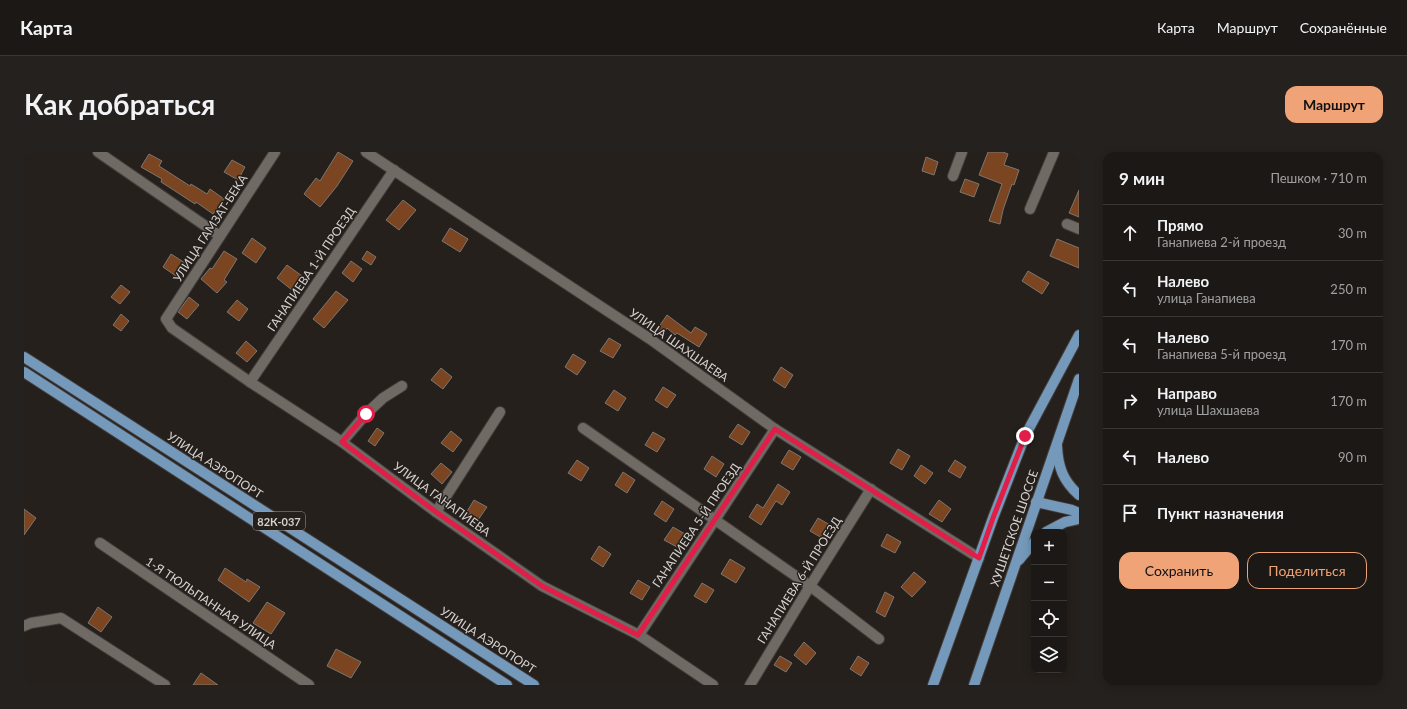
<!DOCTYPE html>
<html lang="ru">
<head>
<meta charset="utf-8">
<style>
	body { margin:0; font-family:Lato,sans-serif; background:#25211e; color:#f1f3f6 }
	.controls { position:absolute; right:12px; bottom:12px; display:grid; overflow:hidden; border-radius:8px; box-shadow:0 2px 10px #0003 }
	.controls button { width:36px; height:36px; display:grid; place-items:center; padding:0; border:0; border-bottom:1px solid #3a3734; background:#1c1815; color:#f1f3f6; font:20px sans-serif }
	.stop { position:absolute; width:12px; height:12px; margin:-9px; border:3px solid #e11d48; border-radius:50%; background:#fff }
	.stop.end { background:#e11d48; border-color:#fff; box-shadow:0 1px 4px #0008 }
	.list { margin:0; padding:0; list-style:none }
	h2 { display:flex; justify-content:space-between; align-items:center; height:52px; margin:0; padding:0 16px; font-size:17px }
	h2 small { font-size:13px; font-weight:400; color:#a0a0a0 }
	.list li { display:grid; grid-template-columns:26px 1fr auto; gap:12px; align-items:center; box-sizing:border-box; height:56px; padding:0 16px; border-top:1px solid #3a3734 }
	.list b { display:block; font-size:15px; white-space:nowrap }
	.list p { margin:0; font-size:13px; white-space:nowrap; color:#a0a0a0 }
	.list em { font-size:13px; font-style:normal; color:#a0a0a0 }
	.actions { display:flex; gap:8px; padding:12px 16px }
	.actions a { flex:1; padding:9px 0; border:1px solid #efa377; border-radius:12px; text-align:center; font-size:14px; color:#efa377 }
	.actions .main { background:#efa377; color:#111 }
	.icon { flex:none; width:22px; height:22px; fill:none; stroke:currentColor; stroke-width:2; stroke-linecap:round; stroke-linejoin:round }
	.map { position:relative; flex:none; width:1055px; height:533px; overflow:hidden; border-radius:12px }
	header { display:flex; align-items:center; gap:24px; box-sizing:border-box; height:56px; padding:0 20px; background:#1c1815; border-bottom:1px solid #3a3734 }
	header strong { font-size:19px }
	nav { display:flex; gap:22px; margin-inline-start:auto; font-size:14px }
	.intro { display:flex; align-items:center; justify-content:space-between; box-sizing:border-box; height:96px; padding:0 24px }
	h1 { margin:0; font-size:28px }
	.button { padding:10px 18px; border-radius:12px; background:#efa377; color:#111; font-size:14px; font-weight:700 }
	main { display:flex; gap:24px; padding:0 24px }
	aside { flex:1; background:#1c1815; border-radius:12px; box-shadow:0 2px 10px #0003 }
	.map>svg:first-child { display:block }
	.building { fill:#7a4520; stroke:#7c7671 }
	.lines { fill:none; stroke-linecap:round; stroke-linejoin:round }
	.minor-casing { stroke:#423d3b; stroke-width:12 }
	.major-casing { stroke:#423d3b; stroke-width:12 }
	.minor { stroke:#706a65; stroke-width:10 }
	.major { stroke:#7499ba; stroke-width:10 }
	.route { stroke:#e11d48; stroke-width:5 }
	.labels { text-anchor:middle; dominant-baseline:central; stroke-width:3; stroke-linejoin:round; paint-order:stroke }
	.shield { fill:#25201c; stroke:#a09c99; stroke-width:1 }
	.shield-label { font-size:11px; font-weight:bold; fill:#d5d1cf }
	.street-label { font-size:12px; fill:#d5d1cf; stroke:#25201c }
</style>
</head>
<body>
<header>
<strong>Карта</strong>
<nav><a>Карта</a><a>Маршрут</a><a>Сохранённые</a></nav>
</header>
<div class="intro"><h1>Как добраться</h1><a class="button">Маршрут</a></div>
<main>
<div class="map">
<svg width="1055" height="533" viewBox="0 0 1055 533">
	<rect width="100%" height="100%" fill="#25201c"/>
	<g class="building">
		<polygon points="314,0 329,9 313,34 296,55 280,42 292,26 296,29"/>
		<polygon points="964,0 979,0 984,2 980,13 995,18 990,33 988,32 979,58 976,72 965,69 978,32 955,23"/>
		<polygon points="125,2 138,9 135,14 166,34 167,32 183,42 186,37 200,47 189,62 172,50 171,52 148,37 137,30 138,27 117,15"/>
		<polygon points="902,5 914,10 910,23 898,19"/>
		<polygon points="208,8 221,15 214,28 200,20"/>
		<polygon points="941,27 955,32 950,45 936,40"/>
		<polygon points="1055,38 1055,65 1045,61"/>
		<polygon points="379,48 392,58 375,78 362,68"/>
		<polygon points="426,76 444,87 436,100 418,89"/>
		<polygon points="228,86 242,96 232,111 218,101"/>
		<polygon points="1033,87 1055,96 1055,116 1026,104"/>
		<polygon points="200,99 213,107 200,128 203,130 193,141 177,127 186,116 188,117"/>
		<polygon points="343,99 352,105 347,113 338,107"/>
		<polygon points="147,102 161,111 152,124 139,115"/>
		<polygon points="327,109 338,117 329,130 318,121"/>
		<polygon points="263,113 278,124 268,138 253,126"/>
		<polygon points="1004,119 1025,131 1018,142 998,129"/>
		<polygon points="97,133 106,140 96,152 87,145"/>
		<polygon points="312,139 324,148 300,176 289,167"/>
		<polygon points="165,145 175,153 163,167 154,160"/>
		<polygon points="213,148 224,157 215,169 203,160"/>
		<polygon points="97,162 105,169 97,179 89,173"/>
		<polygon points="643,163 667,181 671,175 683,182 675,195 653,181 651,183 643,176 638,183 632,179"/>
		<polygon points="585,186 597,193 589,206 576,199"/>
		<polygon points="222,189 233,199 223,210 212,201"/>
		<polygon points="549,202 562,210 553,223 541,215"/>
		<polygon points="757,215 769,223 761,236 749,228"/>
		<polygon points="417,216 428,225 419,237 407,228"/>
		<polygon points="639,235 652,243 643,256 631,248"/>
		<polygon points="590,238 602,246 594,259 581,251"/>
		<polygon points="714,272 726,280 718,293 705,285"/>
		<polygon points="353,276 360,281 351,294 344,289"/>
		<polygon points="427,279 438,288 429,300 417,291"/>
		<polygon points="629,280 641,287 633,300 621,293"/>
		<polygon points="874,297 886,304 878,318 866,311"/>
		<polygon points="765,298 777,305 769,318 757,311"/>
		<polygon points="688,304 700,312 692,325 680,317"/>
		<polygon points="553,308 565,316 557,329 544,321"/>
		<polygon points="931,308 942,315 936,326 924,319"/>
		<polygon points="417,311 428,320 418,332 407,322"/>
		<polygon points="897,313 909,321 901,332 890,324"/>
		<polygon points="599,320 611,328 603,341 591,333"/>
		<polygon points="754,332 766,340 758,353 752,349 737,373 725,365 733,352 739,356"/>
		<polygon points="450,348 463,355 454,368 442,361"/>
		<polygon points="915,348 927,357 918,370 905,362"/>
		<polygon points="638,349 650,357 642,370 630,362"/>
		<polygon points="0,357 12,366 0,383"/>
		<polygon points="794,366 806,373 798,386 786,379"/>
		<polygon points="649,375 661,382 653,395 640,388"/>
		<polygon points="863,382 877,390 871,401 857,394"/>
		<polygon points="575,394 587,402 579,415 567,407"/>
		<polygon points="706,407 721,416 712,431 697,422"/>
		<polygon points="201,416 222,430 223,427 236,435 225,450 194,428"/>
		<polygon points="890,420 902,430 888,445 877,435"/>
		<polygon points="614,428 626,435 618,448 606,441"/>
		<polygon points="678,431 690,438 682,451 670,444"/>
		<polygon points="861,440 870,445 861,465 852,460"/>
		<polygon points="243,450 261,461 247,482 229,471"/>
		<polygon points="74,455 88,465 77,480 64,471"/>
		<polygon points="780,490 792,501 782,513 770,503"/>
		<polygon points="312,497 337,510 327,526 303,514"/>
		<polygon points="756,504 768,511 762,520 750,513"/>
		<polygon points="834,504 845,511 837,524 826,517"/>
		<polygon points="177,521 194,533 169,533"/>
	</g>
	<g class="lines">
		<g class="minor-casing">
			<g id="minor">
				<polyline points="74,0 196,84"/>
				<polyline points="251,0 142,167 148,176 226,230 318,290 412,360 518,434 615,483 689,533"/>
				<polyline points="342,0 626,187 751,277 955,406"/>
				<polyline points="929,24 938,0"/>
				<polyline points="1006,57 1030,0"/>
				<polyline points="1043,72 1055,77"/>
				<polyline points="226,230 370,18"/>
				<polyline points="559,276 786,434 855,487"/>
				<polyline points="318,290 342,262 359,246 378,234"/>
				<polyline points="412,360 476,260"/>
				<polyline points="76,391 285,533"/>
				<polyline points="0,474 7,471 37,466 141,533"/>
				<polyline points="615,483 751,277"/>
				<polyline points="726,533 786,434 847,337"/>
			</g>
		</g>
		<g class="major-casing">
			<g id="major">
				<polyline points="0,205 510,533"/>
				<polyline points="0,220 483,533"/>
				<path d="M1033,294c1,21 6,35 22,49"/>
				<polyline points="1012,350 1048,358 1055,361"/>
				<polyline points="1022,380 1041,370 1055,367"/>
				<polyline points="995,408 1010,390"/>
				<polyline points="909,533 969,366 1001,284 1055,183"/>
				<polyline points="950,533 1055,227"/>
			</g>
		</g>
		<use href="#minor" class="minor"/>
		<use href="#major" class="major"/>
	</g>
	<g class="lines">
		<polyline class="route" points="342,262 318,290 412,360 518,434 614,483 751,277 955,406 969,366 1001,284"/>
	</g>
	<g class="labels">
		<rect class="shield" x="229" y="360" width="52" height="18" rx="3"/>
		<g class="shield-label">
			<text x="255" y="369">82К-037</text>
		</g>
		<g class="street-label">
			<text transform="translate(186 76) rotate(-57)">УЛИЦА ГАМЗАТ-БЕКА</text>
			<text transform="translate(287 117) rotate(-56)">ГАНАПИЕВА 1-Й ПРОЕЗД</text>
			<text transform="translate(655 193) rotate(35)">УЛИЦА ШАХШАЕВА</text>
			<text transform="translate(191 313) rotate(33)">УЛИЦА АЭРОПОРТ</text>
			<text transform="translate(418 347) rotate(36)">УЛИЦА ГАНАПИЕВА</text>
			<text transform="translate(672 373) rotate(-56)">ГАНАПИЕВА 5-Й ПРОЕЗД</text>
			<text transform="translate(990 376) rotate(-71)">ХУШЕТСКОЕ ШОССЕ</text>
			<text transform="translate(775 428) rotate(-58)">ГАНАПИЕВА 6-Й ПРОЕЗД</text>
			<text transform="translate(187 451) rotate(34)">1-Я ТЮЛЬПАННАЯ УЛИЦА</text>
			<text transform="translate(464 488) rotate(33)">УЛИЦА АЭРОПОРТ</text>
		</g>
	</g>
</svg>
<div class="controls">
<button>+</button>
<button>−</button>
<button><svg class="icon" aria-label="locate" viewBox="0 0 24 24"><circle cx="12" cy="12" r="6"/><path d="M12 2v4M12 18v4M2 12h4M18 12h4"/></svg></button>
<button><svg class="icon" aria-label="layers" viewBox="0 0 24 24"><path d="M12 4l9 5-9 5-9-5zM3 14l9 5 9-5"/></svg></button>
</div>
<div class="stop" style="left:342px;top:262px"></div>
<div class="stop end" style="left:1001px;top:284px"></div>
</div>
<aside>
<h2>9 мин<small>Пешком · 710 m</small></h2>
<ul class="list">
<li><svg class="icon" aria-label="ahead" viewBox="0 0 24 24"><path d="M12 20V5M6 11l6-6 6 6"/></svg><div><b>Прямо</b><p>Ганапиева 2-й проезд</p></div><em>30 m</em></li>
<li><svg class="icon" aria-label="left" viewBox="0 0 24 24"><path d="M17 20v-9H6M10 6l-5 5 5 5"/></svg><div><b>Налево</b><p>улица Ганапиева</p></div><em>250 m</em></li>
<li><svg class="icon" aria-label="left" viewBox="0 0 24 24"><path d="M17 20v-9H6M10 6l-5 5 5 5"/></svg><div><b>Налево</b><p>Ганапиева 5-й проезд</p></div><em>170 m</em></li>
<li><svg class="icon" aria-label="right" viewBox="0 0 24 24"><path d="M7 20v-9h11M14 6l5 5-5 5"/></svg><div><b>Направо</b><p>улица Шахшаева</p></div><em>170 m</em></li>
<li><svg class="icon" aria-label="left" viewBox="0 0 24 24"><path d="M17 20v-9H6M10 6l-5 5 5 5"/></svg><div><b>Налево</b></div><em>90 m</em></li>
<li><svg class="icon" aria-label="arrive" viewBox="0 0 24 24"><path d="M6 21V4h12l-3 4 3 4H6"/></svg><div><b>Пункт назначения</b></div></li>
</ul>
<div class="actions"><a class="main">Сохранить</a><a>Поделиться</a></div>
</aside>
</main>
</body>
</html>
